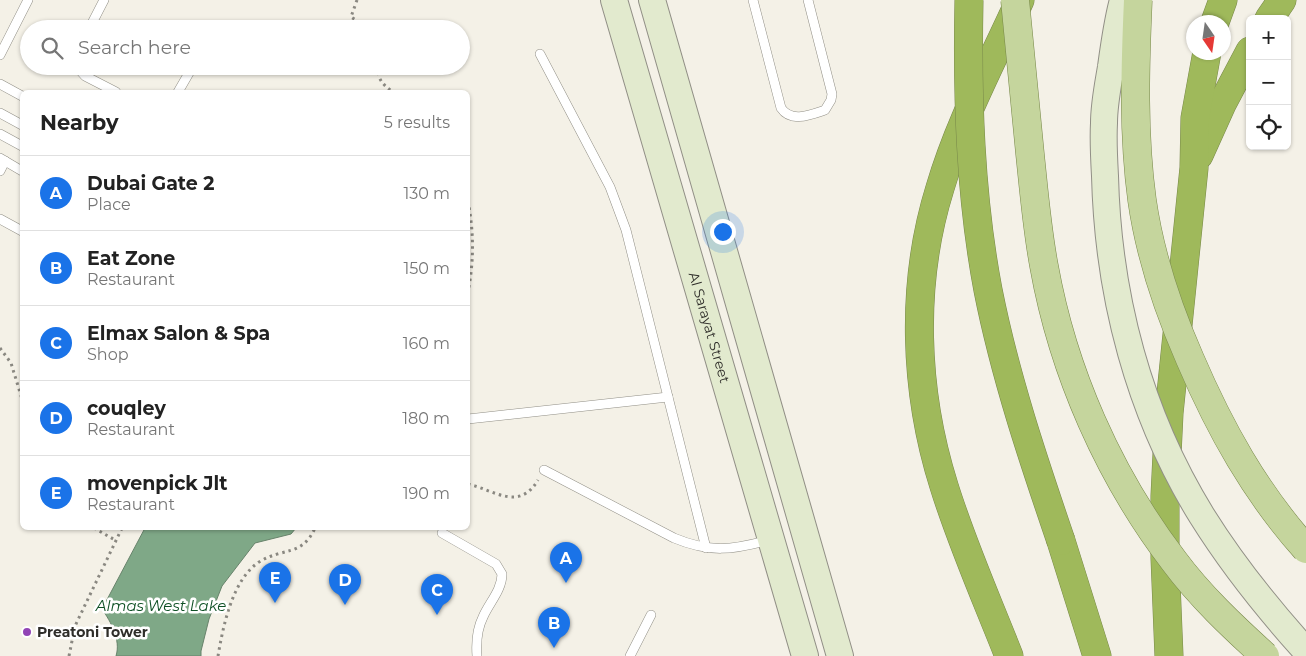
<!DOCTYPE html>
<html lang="en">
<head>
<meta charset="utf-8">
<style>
	body { margin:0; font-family:Montserrat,sans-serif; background:#f2f2f2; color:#222 }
	.controls { position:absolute; right:15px; top:15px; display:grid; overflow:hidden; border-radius:8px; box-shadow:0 1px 4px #0004 }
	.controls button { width:45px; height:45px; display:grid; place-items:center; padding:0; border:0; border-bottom:1px solid #e0e0e0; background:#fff; color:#222; font:25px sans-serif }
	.compass { position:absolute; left:1186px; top:15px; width:45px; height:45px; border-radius:50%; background:#fff; box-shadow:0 1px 4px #0004; rotate:167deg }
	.you { position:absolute; left:722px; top:231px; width:18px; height:18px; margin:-12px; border:4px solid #fff; border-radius:50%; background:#1a73e8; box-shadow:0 0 0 8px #1a73e833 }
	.badge { display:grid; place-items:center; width:32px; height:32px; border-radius:50%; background:#1a73e8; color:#fff; font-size:16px; font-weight:700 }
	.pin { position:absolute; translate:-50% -41px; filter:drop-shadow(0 1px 2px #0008) }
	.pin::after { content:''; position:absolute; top:26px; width:18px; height:15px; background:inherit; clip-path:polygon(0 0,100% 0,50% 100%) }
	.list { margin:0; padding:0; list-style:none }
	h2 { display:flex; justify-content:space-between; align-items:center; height:65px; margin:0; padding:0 20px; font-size:21px }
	h2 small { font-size:16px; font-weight:400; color:#767676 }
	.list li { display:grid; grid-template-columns:32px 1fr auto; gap:15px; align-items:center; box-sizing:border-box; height:75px; padding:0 20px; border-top:1px solid #e0e0e0 }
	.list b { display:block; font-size:19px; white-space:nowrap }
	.list p { margin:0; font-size:16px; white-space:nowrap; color:#767676 }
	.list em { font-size:16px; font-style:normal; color:#767676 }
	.icon { flex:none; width:28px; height:28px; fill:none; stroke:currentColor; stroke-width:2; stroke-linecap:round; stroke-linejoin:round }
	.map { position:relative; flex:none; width:1306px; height:656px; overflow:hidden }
	.search { position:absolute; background:#fff; box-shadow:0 1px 4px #0004; left:20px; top:20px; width:450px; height:55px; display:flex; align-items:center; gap:12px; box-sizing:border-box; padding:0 18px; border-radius:28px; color:#767676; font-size:19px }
	.panel { position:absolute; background:#fff; box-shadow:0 1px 4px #0004; left:20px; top:90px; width:450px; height:440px; border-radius:8px }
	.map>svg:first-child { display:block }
	.water { fill:#7fa887; stroke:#67836b }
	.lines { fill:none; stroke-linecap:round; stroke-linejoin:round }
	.service-casing { stroke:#918f86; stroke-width:10 }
	.secondary-casing { stroke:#918f86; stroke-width:28 }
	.motorway-casing { stroke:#78884a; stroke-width:29 }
	.path { stroke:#8a8881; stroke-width:3; stroke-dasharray:2.5 4; stroke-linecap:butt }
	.service { stroke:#fff; stroke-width:9 }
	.secondary { stroke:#e2eace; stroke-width:26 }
	.motorway { stroke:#9fb95b; stroke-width:28 }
	.secondary-bridge-casing { stroke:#918f86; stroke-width:28; stroke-linecap:butt }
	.primary-bridge-casing { stroke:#78884a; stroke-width:29; stroke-linecap:butt }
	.motorway-bridge-casing { stroke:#78884a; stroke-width:29; stroke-linecap:butt }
	.secondary-bridge { stroke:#e2eace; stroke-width:26 }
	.primary-bridge { stroke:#c5d59d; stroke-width:28 }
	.motorway-bridge { stroke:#9fb95b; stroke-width:28 }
	.poi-dot { fill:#9144b5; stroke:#fff; stroke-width:2 }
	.labels { text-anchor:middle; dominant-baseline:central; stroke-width:5; stroke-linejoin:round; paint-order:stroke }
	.street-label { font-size:14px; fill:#2f2e2a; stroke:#fff }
	.poi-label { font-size:14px; font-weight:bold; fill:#2f2e2a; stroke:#fff; text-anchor:start }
	.water-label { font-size:15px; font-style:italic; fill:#0f5126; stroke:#fff }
</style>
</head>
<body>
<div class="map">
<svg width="1306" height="656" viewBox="0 0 1306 656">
	<rect width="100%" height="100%" fill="#f4f1e7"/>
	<path class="water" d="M145,528h151l-5,6 -36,9 -33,43 -13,33 -8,32v5h-85c5,-16 -5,-34 -14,-47z"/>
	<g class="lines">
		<g class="service-casing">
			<g id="service">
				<path d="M753,0l28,108c10,15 29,7 44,2l6,-10 1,-6 -24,-94"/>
				<polyline points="89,29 104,0"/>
				<polyline points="540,54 610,187 626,230 706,548"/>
				<polyline points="0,55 28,0"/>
				<polyline points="76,66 85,76 116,92"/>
				<polyline points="0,84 22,96"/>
				<polyline points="178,92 193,66"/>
				<polyline points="0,113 22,125"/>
				<polyline points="0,134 22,146"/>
				<polyline points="0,158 22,171"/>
				<polyline points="0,171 5,161"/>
				<polyline points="0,219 22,231"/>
				<polyline points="468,419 668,397"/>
				<path d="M544,470l130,68c36,15 58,12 95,2"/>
				<path d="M442,533l54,31 6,10c0,16 -13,29 -19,43 -6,12 -7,26 -6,39"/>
				<polyline points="630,656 651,615"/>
			</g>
		</g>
		<g class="secondary-casing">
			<g id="secondary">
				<path id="s1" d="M614,0l191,656"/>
				<polyline points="652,0 840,656"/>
			</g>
		</g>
		<g class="motorway-casing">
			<g id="motorway">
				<polyline points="1269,19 1282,0"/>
				<polyline points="1215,22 1223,0"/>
				<polyline points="1199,155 1222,104 1250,51"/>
				<polyline points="1061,541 1097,656"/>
				<path d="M1009,656c-22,-56 -47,-112 -65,-170 -30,-95 -34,-202 -4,-298 19,-65 52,-126 80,-188"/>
				<polyline points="1169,656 1165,558 1165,496 1169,413 1194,168 1195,118 1207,52"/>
			</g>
		</g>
		<g class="path">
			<polyline points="357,0 351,17 370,29"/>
			<path d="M378,66c-1,13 5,19 15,26"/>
			<path d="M468,201c6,32 6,60 0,91"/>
			<polyline points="0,348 11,363 22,399"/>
			<path d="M468,484c26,6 51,28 70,-4"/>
			<polyline points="94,528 115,540"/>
			<polyline points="69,656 75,626 122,528"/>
			<path d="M218,656c5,-29 14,-76 41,-94 24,-15 43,-5 56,-34"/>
		</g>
		<use href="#service" class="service"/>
		<use href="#secondary" class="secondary"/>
		<use href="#motorway" class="motorway"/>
		<g class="secondary-bridge-casing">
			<path id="secondary-bridge" d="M1123,0c-6,22 -9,45 -12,67 -3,18 -7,37 -7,56 -1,18 0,35 1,53 3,120 34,238 97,340 30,48 66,93 104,135"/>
		</g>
		<g class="primary-bridge-casing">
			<g id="primary-bridge">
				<path d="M1015,0c5,51 10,103 15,154 4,38 7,75 14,112 19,106 65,210 130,295 26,35 59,66 91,95"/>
				<path d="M1138,0c-3,67 -5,134 4,200 8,56 26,109 48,159 30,70 65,133 116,190"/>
			</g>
		</g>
		<g class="motorway-bridge-casing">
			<path id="motorway-bridge" d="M969,0c-2,97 1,195 19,290 17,86 45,169 73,251"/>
		</g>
		<use href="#secondary-bridge" class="secondary-bridge"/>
		<use href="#primary-bridge" class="primary-bridge"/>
		<use href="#motorway-bridge" class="motorway-bridge"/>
	</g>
	<circle class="poi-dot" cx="27" cy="632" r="5"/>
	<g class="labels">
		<g class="street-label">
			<text stroke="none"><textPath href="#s1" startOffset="341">Al Sarayat Street</textPath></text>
		</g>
		<g class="poi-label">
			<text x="37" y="632">Preatoni Tower</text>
		</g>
		<g class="water-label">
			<text x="161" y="605">Almas West Lake</text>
		</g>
	</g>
</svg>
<div class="controls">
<button>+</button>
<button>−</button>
<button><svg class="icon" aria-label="locate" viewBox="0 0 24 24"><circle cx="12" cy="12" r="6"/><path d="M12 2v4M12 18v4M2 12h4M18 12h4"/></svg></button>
</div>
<svg class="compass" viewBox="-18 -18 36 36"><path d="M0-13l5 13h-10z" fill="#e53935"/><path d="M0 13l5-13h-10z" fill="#767676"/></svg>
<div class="you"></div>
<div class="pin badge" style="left:566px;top:583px">A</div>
<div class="pin badge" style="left:554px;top:648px">B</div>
<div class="pin badge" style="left:437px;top:615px">C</div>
<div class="pin badge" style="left:345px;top:605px">D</div>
<div class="pin badge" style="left:275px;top:603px">E</div>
<div class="search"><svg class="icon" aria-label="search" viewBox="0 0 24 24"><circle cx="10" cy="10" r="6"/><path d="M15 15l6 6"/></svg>Search here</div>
<section class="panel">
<h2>Nearby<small>5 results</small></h2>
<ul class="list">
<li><span class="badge">A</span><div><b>Dubai Gate 2</b><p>Place</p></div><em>130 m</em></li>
<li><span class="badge">B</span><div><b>Eat Zone</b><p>Restaurant</p></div><em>150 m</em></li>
<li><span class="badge">C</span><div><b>Elmax Salon &amp; Spa</b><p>Shop</p></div><em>160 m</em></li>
<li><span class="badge">D</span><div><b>couqley</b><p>Restaurant</p></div><em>180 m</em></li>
<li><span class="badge">E</span><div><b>movenpick Jlt</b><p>Restaurant</p></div><em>190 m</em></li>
</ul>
</section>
</div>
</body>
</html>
